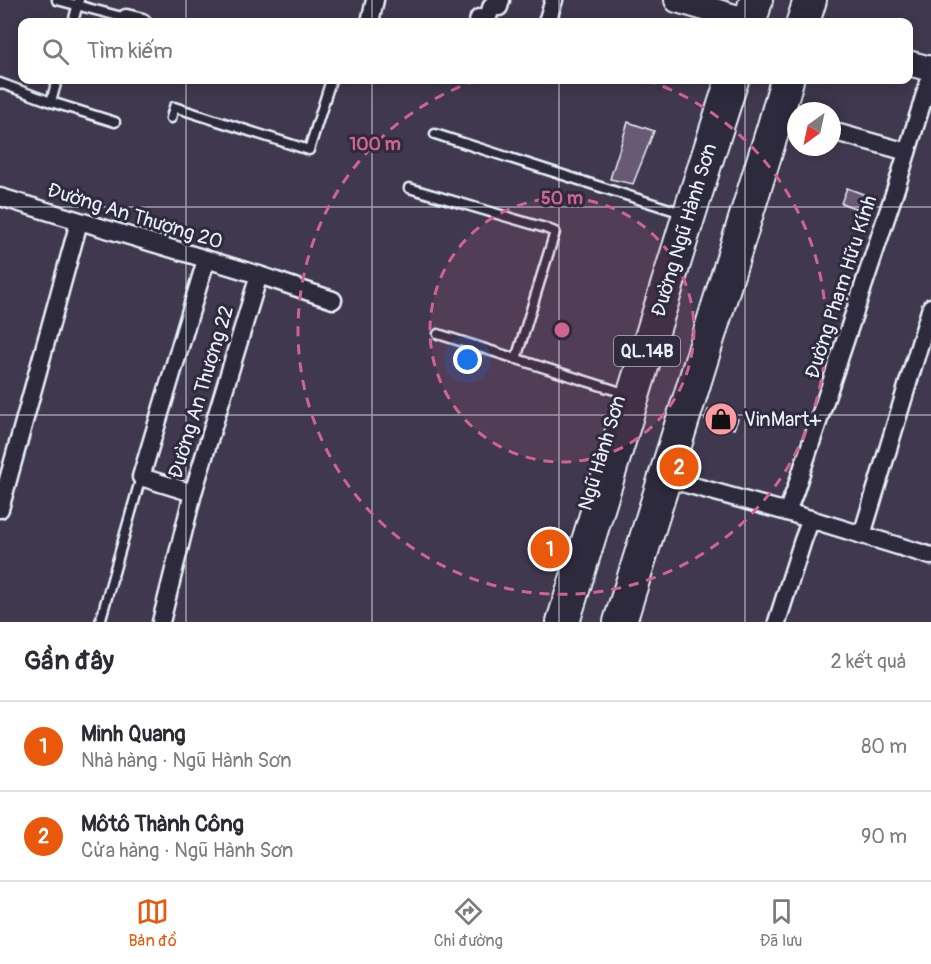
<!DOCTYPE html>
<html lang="vi">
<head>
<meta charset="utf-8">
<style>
	body { margin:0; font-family:Pangolin,sans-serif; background:#f2f2f3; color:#2b2b33 }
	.compass { position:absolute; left:787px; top:102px; width:54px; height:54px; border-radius:50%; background:#fff; box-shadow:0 3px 15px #0003; rotate:213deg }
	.you { position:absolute; left:468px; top:360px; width:21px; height:21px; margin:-15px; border:4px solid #fff; border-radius:50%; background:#1a73e8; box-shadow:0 0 0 9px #1a73e833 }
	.badge { display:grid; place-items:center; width:39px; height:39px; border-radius:50%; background:#ea580c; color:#fff; font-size:20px; font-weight:700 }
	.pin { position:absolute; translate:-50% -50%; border:3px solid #fff; box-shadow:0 2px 6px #0006 }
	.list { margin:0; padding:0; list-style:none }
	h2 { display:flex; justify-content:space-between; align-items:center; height:78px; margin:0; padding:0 24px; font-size:26px }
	h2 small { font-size:20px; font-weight:400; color:#7c7c81 }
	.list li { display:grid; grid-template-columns:39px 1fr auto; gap:18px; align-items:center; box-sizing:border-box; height:90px; padding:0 24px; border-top:2px solid #e1e1e2 }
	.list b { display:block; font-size:22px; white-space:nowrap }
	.list p { margin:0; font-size:20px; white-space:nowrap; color:#7c7c81 }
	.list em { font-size:20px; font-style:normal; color:#7c7c81 }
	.icon { flex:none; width:33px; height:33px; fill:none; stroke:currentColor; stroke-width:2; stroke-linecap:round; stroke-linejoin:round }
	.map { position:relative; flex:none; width:931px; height:622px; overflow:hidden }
	.search { position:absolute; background:#fff; box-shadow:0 3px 15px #0003; left:18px; right:18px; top:18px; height:66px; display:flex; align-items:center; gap:15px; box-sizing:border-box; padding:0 21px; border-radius:12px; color:#7c7c81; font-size:22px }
	.sheet { height:258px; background:#fff }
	nav { display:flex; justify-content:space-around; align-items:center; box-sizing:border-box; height:84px; border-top:2px solid #e1e1e2; background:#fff; font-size:16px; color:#7c7c81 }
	nav a { display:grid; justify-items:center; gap:3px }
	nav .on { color:#ea580c }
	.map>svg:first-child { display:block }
	.building { fill:#685a76; stroke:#e8f1f8; stroke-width:1.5 }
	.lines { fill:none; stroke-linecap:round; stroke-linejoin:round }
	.lane-casing { stroke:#e8f1f8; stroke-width:13 }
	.street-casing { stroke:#e8f1f8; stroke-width:21 }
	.secondary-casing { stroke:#e8f1f8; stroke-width:28 }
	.highway-casing { stroke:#e8f1f8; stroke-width:36 }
	.lane { stroke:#2f2a3d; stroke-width:8 }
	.street { stroke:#2f2a3d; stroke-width:16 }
	.secondary { stroke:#2f2a3d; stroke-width:24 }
	.highway { stroke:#2f2a3d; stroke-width:32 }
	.grid { fill:none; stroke:#e8f1f8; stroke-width:1.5; stroke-opacity:0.55 }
	.ring { fill:none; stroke:#cf6492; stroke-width:3; stroke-dasharray:10 8 }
	.labels { text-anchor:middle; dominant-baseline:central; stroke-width:6; stroke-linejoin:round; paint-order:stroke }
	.shield { fill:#2f2a3d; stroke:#b0b5c0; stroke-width:1.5 }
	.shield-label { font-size:18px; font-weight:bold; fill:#e8f1f8 }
	.street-label { font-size:20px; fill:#e8f1f8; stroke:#2f2a3d }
	.poi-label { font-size:20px; fill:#e8f1f8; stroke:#2f2a3d; text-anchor:start }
	.centre { fill:#cf6492; stroke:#2f2a3d; stroke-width:3 }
	.ring-label { font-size:18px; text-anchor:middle; font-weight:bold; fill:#cf6492; stroke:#2f2a3d; stroke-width:6; stroke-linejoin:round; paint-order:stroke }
</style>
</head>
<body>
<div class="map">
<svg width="931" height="622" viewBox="0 0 931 622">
	<rect width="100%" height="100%" fill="#40384e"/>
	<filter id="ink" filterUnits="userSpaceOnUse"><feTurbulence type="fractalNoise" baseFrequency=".0167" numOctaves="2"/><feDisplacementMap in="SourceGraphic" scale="12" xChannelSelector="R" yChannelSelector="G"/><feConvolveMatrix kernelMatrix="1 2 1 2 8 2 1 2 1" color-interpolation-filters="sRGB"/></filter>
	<g filter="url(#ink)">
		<g class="building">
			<polygon points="628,122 654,131 633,184 610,179"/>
			<polygon points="847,188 871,197 865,212 841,203"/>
			<polygon points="708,410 738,419 734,429 705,419"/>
		</g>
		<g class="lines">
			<g class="lane-casing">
				<g id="lane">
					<polyline points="57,0 126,18"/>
					<polyline points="73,22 79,0"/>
					<polyline points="0,83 51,102 57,80"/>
					<polyline points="51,102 115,122"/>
					<polyline points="171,118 174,107 309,150 331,80"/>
					<polyline points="435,134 682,213"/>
					<polyline points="409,188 545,228 555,232 516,359"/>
					<polyline points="438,334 627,394"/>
					<polyline points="100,622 141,477"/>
				</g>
			</g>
			<g class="street-casing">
				<g id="street">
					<polyline points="126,18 142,22"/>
					<polyline points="370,22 375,0"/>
					<polyline points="478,22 479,18 487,20 492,5 499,7 501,0"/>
					<polyline points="547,22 554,0"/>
					<polyline points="832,131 907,152"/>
					<polyline points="0,197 259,275 333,300"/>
					<polyline points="679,482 787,512 931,556"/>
					<polyline points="193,493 141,477 206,260"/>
					<polyline points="0,509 79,222"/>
					<polyline points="787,512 795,491 898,182 931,74"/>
					<polyline points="862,535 931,307"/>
					<polyline points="161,622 193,493 259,275"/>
					<polyline points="777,622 803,540 811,519"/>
				</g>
			</g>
			<g class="secondary-casing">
				<g id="secondary">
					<polyline points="677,0 752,22"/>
					<polyline points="908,63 931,69"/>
				</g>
			</g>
			<g class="highway-casing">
				<g id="highway">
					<polyline points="750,22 756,0"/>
					<polyline points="803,22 810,0"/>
					<polyline points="563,622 689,215 732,80"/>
					<polyline points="620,622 774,126 787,80"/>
				</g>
			</g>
			<use href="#lane" class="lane"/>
			<use href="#street" class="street"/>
			<use href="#secondary" class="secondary"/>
			<use href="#highway" class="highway"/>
		</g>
	</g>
	<path class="grid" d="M186,0v22M372,0v22M559,0v22M745,0v22M186,80v542M372,80v542M559,80v542M745,80v542M0,207h931M0,415h931"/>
	<circle cx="562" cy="330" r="132" fill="#cf6492" fill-opacity=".12"/>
	<g class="ring">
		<circle cx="562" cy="330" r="132"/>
		<path d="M646 80A264 264 0 1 1 478 80"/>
	</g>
	<defs>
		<g id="shop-disc" transform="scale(1.725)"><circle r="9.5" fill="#ff9aa2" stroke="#2f2a3d"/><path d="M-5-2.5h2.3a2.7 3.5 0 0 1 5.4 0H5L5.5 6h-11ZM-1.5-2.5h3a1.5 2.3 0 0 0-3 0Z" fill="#111"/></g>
	</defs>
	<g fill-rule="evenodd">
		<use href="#shop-disc" x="721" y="419"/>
	</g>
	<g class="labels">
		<rect class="shield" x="614" y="336" width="66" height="30" rx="4.5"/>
		<g class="shield-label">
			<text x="647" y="351">QL.14B</text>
		</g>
		<g class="street-label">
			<text transform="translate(135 216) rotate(17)">Đường An Thượng 20</text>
			<text transform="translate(684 230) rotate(-73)">Đường Ngũ Hành Sơn</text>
			<text transform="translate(841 287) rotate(-72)">Đường Phạm Hữu Kính</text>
			<text transform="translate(201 392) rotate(-73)">Đường An Thượng 22</text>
			<text transform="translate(602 453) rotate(-73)">Ngũ Hành Sơn</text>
		</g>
		<g class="poi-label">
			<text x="744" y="419">VinMart+</text>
		</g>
	</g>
	<circle cx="562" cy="330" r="9" class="centre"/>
	<g class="ring-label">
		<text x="375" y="150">100 m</text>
		<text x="562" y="204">50 m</text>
	</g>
</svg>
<svg class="compass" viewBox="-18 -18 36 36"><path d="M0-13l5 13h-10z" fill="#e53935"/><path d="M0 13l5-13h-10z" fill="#7c7c81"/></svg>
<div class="you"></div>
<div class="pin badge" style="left:550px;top:549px">1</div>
<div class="pin badge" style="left:679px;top:467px">2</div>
<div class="search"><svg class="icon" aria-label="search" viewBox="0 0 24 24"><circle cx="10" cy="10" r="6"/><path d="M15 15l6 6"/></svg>Tìm kiếm</div>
</div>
<section class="sheet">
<h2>Gần đây<small>2 kết quả</small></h2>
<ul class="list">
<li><span class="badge">1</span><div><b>Minh Quang</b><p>Nhà hàng · Ngũ Hành Sơn</p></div><em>80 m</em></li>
<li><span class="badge">2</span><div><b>Môtô Thành Công</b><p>Cửa hàng · Ngũ Hành Sơn</p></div><em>90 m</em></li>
</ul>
</section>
<nav>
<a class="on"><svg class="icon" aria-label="map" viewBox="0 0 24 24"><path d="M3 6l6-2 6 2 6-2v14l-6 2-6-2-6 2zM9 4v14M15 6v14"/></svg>Bản đồ</a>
<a><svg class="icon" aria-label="directions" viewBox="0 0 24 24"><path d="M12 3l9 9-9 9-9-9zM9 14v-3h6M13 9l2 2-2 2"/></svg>Chỉ đường</a>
<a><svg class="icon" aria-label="saved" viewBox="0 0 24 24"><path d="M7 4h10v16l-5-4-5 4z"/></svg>Đã lưu</a>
</nav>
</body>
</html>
